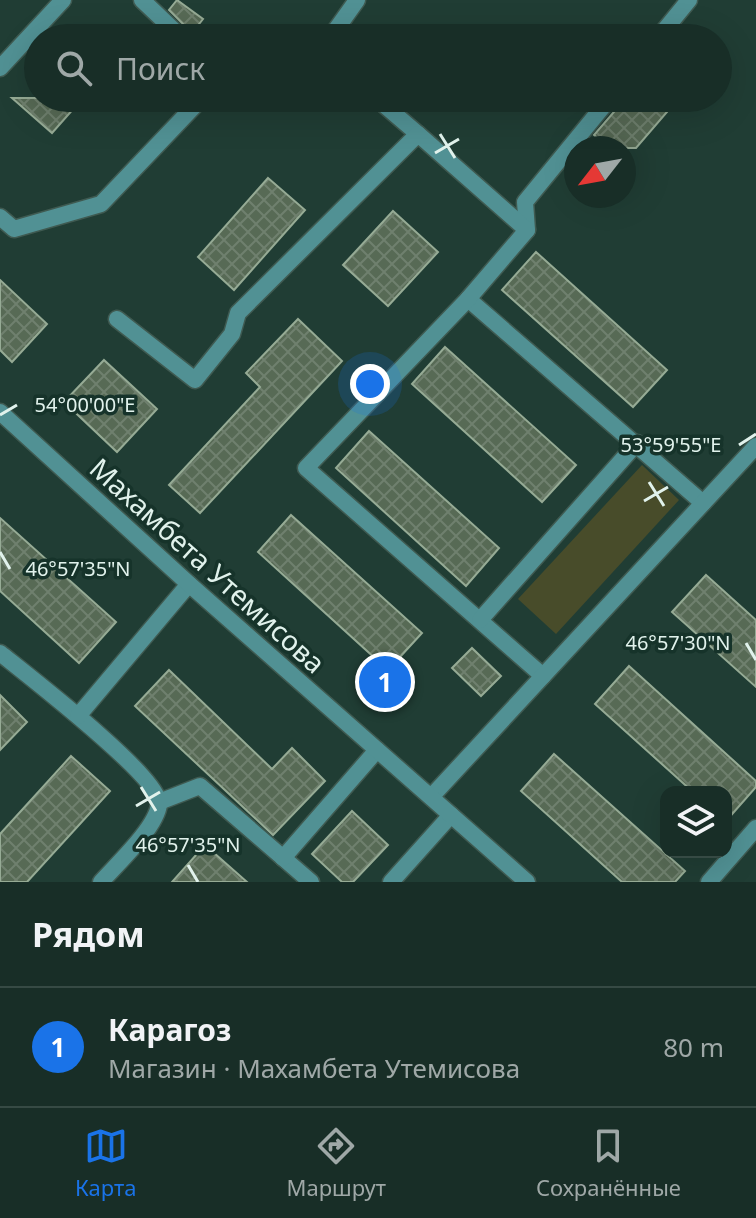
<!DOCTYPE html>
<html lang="ru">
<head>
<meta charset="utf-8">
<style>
	body { margin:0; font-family:"Noto Sans",sans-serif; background:#253a33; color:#f1f3f6 }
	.controls { position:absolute; right:24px; bottom:24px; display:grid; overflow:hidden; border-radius:16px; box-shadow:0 8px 32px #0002 }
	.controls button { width:72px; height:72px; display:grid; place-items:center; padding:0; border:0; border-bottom:2px solid #364a44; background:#182e27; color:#f1f3f6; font:40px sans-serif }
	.compass { position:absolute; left:564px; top:136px; width:72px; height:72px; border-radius:50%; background:#182e27; box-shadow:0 8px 32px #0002; rotate:239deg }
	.you { position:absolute; left:370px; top:384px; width:28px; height:28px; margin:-20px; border:6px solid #fff; border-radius:50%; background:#1a73e8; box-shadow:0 0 0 12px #1a73e833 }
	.badge { display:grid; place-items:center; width:52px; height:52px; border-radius:50%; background:#1a73e8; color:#fff; font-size:26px; font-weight:700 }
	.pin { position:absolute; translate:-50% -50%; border:4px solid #fff; box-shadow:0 2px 8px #0006 }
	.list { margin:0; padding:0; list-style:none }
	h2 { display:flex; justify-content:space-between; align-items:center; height:104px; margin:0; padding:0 32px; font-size:34px }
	h2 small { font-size:26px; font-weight:400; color:#9fa8a7 }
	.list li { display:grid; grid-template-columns:52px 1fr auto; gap:24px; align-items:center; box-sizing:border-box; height:120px; padding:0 32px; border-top:2px solid #364a44 }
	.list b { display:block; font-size:30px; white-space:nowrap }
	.list p { margin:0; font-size:26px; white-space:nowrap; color:#9fa8a7 }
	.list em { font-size:26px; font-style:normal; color:#9fa8a7 }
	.icon { flex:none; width:44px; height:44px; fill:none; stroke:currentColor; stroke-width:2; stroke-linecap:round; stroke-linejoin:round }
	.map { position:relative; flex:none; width:756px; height:882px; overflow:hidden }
	.search { position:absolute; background:#182e27; box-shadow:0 8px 32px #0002; left:24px; right:24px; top:24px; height:88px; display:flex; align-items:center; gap:20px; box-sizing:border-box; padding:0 28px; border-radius:44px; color:#9fa8a7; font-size:30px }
	.sheet { height:224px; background:#182e27 }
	nav { display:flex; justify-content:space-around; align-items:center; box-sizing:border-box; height:112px; border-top:2px solid #364a44; background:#182e27; font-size:22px; color:#9fa8a7 }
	nav a { display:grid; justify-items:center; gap:4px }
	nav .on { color:#1a73e8 }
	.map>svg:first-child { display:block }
	.green { fill:#484c2a }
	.building { fill:url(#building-cross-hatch); stroke:#96ab95; stroke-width:2 }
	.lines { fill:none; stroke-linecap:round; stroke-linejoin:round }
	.service-casing { stroke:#3f5a51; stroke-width:19 }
	.minor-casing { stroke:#3f5a51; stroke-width:19 }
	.tertiary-casing { stroke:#3f5a51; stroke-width:19 }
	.service { stroke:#519194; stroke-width:16 }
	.minor { stroke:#519194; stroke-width:16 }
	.tertiary { stroke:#519194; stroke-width:16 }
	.ticks { fill:none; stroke:#e1f2ec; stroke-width:3 }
	.labels { text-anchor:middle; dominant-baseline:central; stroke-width:7; stroke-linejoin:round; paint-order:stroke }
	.street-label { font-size:28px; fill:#e1f2ec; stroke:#16332a }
	.ticks-label { font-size:20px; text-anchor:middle; fill:#e1f2ec; stroke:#16332a; stroke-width:7; stroke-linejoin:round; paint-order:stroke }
</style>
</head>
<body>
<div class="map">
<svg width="756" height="882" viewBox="0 0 756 882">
	<defs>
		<pattern id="building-cross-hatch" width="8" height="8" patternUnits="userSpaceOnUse" patternTransform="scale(2)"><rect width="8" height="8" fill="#576a55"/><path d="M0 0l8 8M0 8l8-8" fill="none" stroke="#6f806e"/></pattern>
	</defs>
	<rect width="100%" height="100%" fill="#203d34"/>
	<polygon class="green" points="642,465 679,500 556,634 518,599"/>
	<g class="building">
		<polygon points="177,0 203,19 192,33 169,10"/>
		<polygon points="12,98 83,98 52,133"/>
		<polygon points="626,98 679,98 636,148 608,148 594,135"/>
		<polygon points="268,178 305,210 234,290 198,257"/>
		<polygon points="393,211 438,252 388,306 343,265"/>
		<polygon points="536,252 667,370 633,407 502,290"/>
		<polygon points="0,280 47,324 12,362 0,350"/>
		<polygon points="298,319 342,361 200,513 169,485 260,387 246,373"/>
		<polygon points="445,347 576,465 542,502 412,384"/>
		<polygon points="104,360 157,409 117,452 64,402"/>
		<polygon points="369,431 499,548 466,586 336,468"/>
		<polygon points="291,515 422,633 388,670 258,552"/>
		<polygon points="0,518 116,622 79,663 0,591"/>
		<polygon points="706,575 756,620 756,687 672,612"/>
		<polygon points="472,648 501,676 481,696 452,668"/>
		<polygon points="629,666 756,781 756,787 726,821 726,792 693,792 595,704"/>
		<polygon points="169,670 272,769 292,748 325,781 273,835 135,706"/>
		<polygon points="0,695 27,722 0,750"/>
		<polygon points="554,754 685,871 675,882 622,882 521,791"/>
		<polygon points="71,756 110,791 27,882 0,882 0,834"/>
		<polygon points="352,811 388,845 353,882 342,882 312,854"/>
		<polygon points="205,845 247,882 172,882"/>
	</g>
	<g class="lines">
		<g class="service-casing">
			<g id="service">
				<polyline points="142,0 182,38"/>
				<polyline points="330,38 357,0"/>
				<polyline points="658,38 689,0"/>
				<polyline points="0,68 63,0"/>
				<polyline points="376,98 418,134"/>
				<polyline points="0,217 14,229 101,204 202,98"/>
				<polyline points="527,230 525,202 610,98"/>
				<polyline points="468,299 703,503"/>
				<polyline points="117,319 195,380 232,334 238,313 418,134 527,230 468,299 306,468 543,676"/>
				<polyline points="480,620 637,443"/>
				<path d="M0,653c26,21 160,124 159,151 -2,23 -42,60 -58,78"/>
				<polyline points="78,716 189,584"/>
				<polyline points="159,802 200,786 311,882"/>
				<polyline points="283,858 377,750"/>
				<polyline points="391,882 451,815"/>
			</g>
		</g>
		<g class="minor-casing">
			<g id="minor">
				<polyline points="431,797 756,446"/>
				<polyline points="709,882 756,828"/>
			</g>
		</g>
		<g class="tertiary-casing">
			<polyline id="tertiary" points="0,412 189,584 527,882"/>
		</g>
		<use href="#service" class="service"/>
		<use href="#minor" class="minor"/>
		<use href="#tertiary" class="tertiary"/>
	</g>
	<path class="ticks" d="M440,134l15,24M435,153l24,-14M0,415l17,-10M739,445l17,-11M649,482l15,24M644,501l24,-14M0,552l10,17M746,643l10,17M141,787l15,24M136,806l24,-14M188,865l10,17"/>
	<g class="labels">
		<g class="street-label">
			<text transform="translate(208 565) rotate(42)">Махамбета Утемисова</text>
		</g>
	</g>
	<g class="ticks-label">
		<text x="85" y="412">54°00'00"E</text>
		<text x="671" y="452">53°59'55"E</text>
		<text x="78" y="576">46°57'35"N</text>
		<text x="678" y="650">46°57'30"N</text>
		<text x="188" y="852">46°57'35"N</text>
	</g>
</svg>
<div class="controls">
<button><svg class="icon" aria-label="layers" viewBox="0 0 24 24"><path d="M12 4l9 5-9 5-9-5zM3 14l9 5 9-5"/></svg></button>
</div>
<svg class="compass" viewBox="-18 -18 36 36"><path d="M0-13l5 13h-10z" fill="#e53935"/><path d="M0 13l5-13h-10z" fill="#9fa8a7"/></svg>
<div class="you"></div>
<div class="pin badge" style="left:385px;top:682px">1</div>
<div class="search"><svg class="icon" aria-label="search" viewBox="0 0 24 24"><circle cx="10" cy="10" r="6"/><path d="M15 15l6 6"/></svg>Поиск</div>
</div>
<section class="sheet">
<h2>Рядом<small></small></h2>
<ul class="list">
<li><span class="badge">1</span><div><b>Карагоз</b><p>Магазин · Махамбета Утемисова</p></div><em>80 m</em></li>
</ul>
</section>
<nav>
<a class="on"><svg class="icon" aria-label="map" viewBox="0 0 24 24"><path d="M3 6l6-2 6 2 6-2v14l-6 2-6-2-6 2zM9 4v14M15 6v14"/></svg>Карта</a>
<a><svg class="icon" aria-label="directions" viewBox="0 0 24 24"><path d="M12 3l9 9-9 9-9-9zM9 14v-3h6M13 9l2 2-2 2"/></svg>Маршрут</a>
<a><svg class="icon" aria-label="saved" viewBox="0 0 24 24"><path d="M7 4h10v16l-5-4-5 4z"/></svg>Сохранённые</a>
</nav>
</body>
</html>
